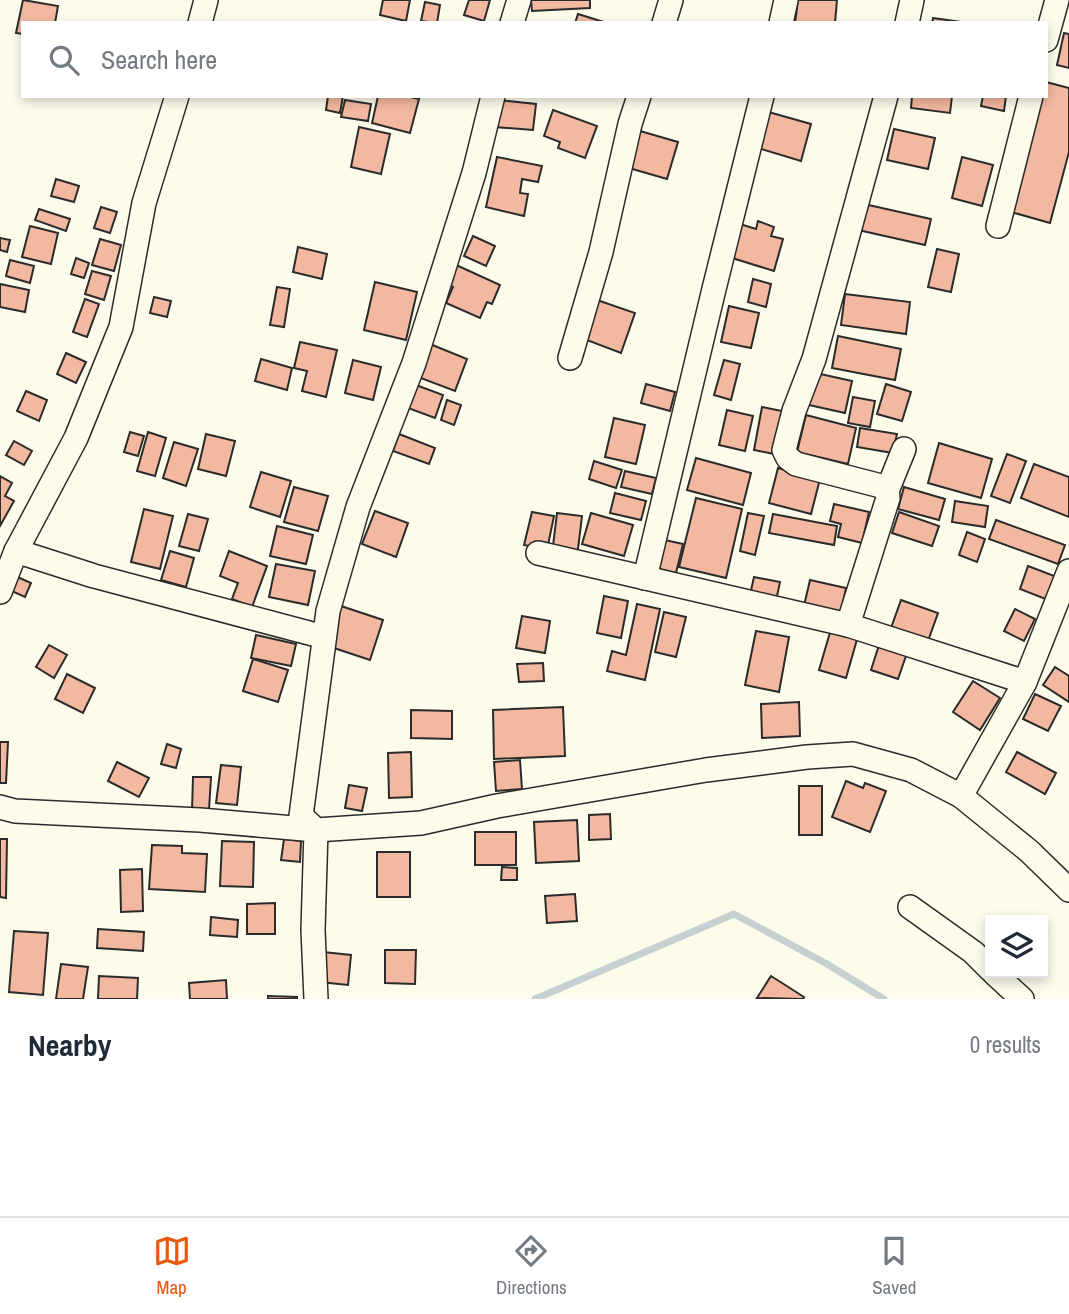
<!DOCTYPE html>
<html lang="en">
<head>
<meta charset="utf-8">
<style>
	body { margin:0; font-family:"Archivo Narrow",sans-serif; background:#f2f2f3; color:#1f2937 }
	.controls { position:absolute; right:21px; bottom:21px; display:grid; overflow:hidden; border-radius:0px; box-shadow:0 4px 10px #0003 }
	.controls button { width:63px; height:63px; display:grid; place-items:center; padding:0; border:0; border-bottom:2px solid #e0e1e3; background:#fff; color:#1f2937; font:35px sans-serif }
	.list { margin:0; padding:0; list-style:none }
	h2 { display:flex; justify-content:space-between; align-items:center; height:91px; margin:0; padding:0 28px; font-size:30px }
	h2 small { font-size:23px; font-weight:400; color:#747a83 }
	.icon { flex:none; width:38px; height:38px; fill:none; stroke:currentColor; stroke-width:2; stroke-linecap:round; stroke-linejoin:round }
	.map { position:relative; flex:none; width:1069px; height:999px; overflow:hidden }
	.search { position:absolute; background:#fff; box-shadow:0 4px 10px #0003; left:21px; right:21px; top:21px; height:77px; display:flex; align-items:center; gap:18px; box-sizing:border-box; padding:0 24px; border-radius:0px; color:#747a83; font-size:26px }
	.sheet { height:217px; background:#fff }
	nav { display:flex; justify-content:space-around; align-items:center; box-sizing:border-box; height:98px; border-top:2px solid #e0e1e3; background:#fff; font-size:19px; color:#747a83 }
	nav a { display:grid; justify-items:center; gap:4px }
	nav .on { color:#ea580c }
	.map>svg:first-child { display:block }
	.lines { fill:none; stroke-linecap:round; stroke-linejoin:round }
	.stream { stroke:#c7d0d0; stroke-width:7 }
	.building { fill:#f2b8a0; stroke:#2b2b2b; stroke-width:2 }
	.street-casing { stroke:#2b2b2b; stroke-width:26 }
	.street { stroke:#fdfbea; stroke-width:23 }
</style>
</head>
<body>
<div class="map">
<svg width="1069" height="999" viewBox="0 0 1069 999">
	<rect width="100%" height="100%" fill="#fdfbea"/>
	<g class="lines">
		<polyline class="stream" points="535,999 734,914 827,964 884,999"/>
	</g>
	<g class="building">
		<polygon points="23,0 58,6 55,23 23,23 23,34 16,33"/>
		<polygon points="383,0 410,0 406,21 380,15"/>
		<polygon points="469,0 490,0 484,21 464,15"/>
		<polygon points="531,0 590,0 590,8 532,11"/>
		<polygon points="798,0 837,0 835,23 795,23"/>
		<polygon points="425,2 440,5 437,23 421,21"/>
		<polygon points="578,14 607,23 575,23"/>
		<polygon points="933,18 968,23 932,23"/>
		<polygon points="1064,33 1069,34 1069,68 1057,65"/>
		<polygon points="1046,82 1069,88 1069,152 1050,223 1011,212 1042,96 1046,96"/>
		<polygon points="328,96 343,96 340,113 326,110"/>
		<polygon points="378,96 406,96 419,99 410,133 372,123"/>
		<polygon points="912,96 952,96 950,113 911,108"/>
		<polygon points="983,96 1006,96 1004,111 981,106"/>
		<polygon points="345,100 371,104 368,121 341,117"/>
		<polygon points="498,100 536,104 533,130 495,127"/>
		<polygon points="553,110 597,126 585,158 558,148 560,142 544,136"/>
		<polygon points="765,111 811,124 801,161 758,148"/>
		<polygon points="359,127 390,134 381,174 351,167"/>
		<polygon points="894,129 935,138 928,169 887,160"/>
		<polygon points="640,131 678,142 667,179 629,168"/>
		<polygon points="497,157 542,166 538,182 522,179 520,193 528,194 524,216 486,207"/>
		<polygon points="962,157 993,165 982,206 952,198"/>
		<polygon points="56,179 79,186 74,202 51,196"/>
		<polygon points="864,204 931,219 925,245 858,230"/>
		<polygon points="101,207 117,212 110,233 94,228"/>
		<polygon points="39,209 70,219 66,231 35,220"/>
		<polygon points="758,221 774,227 771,236 783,239 774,271 729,257 740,224 756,229"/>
		<polygon points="30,226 58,233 51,264 22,257"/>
		<polygon points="473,236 495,246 486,266 464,256"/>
		<polygon points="0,238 10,240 7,252 0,250"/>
		<polygon points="100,239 121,245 114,271 92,265"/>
		<polygon points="298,247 327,254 322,279 293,272"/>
		<polygon points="937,249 959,254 951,292 928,287"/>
		<polygon points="76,258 89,263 84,278 71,274"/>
		<polygon points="10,260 34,266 30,283 6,276"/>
		<polygon points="454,264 500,285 492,304 487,302 480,318 446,303 453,287 445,283"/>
		<polygon points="92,271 111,276 104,300 85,294"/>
		<polygon points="753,279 771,284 766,307 748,302"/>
		<polygon points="375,282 417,292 406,340 364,330"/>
		<polygon points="0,284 29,290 25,312 0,307"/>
		<polygon points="277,287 290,289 284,327 270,325"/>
		<polygon points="845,294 910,302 906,334 841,325"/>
		<polygon points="154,297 171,301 167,317 150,313"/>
		<polygon points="85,299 99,304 87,337 73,332"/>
		<polygon points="597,300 635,313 621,353 584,339"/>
		<polygon points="729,306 759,313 751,348 721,342"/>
		<polygon points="838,336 901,349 895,380 832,368"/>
		<polygon points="300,342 337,350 326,397 302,391 307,371 294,368"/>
		<polygon points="430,344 467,359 455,391 418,377"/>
		<polygon points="66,353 86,362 76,383 57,374"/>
		<polygon points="261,359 292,368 287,390 255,381"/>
		<polygon points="353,360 381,367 373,400 345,393"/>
		<polygon points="724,360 740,364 731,400 714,395"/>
		<polygon points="816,373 852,381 845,413 809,405"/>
		<polygon points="646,384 675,392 670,411 641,403"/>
		<polygon points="886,384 911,392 902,421 877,414"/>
		<polygon points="416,385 443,395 435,418 408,408"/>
		<polygon points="26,391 47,400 39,421 17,411"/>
		<polygon points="853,397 875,401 870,427 848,423"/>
		<polygon points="447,400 461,405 454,425 441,420"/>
		<polygon points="762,407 782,411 774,454 754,450"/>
		<polygon points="727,410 753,416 745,451 719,445"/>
		<polygon points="806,415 856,428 848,464 797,452"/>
		<polygon points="614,418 645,425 636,464 605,457"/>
		<polygon points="860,428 897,434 893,453 857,447"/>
		<polygon points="130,432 144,436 138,456 124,452"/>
		<polygon points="148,432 166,438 155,476 137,471"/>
		<polygon points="206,434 235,441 226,476 198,469"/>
		<polygon points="399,434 435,448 429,464 393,451"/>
		<polygon points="14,441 32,451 24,465 6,455"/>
		<polygon points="174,442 198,449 186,486 163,478"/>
		<polygon points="939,443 992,459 981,498 928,483"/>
		<polygon points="1007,454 1026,461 1010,503 991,496"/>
		<polygon points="696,458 751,473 743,505 687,490"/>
		<polygon points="594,461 622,470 616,488 589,479"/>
		<polygon points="1034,464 1069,477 1069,517 1021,498"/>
		<polygon points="778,468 820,479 811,514 769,503"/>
		<polygon points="625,471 656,478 652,494 621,487"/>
		<polygon points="261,472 291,481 280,517 250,507"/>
		<polygon points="0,476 12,483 5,496 14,501 0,526"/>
		<polygon points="294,487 328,496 318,531 284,522"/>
		<polygon points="904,487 945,499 939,520 898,509"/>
		<polygon points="615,493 646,501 641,520 610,513"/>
		<polygon points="696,498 742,509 726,578 679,567"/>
		<polygon points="955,501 988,506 985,527 952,522"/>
		<polygon points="834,504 869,512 862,543 838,537 841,524 830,521"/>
		<polygon points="144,509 173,516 160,569 131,562"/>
		<polygon points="375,511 408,523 396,557 362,544"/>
		<polygon points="532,512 554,516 547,550 524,545"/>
		<polygon points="899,512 939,526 932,546 892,533"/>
		<polygon points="557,513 582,516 577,557 552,554"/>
		<polygon points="591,513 633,525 624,556 582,544"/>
		<polygon points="748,513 764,516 755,555 740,551"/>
		<polygon points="188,514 208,519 199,551 179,546"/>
		<polygon points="773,514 837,526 834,545 769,533"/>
		<polygon points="996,520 1065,545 1058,564 989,539"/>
		<polygon points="277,526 313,535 306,564 270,556"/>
		<polygon points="967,532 985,539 977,562 959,555"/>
		<polygon points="665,540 683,544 676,573 659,569"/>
		<polygon points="170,551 194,558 186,587 161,580"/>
		<polygon points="229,551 267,566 252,607 232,599 238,583 220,576"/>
		<polygon points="276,564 315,571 308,605 269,597"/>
		<polygon points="1028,566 1057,577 1048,600 1020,589"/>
		<polygon points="13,575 31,583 25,597 7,589"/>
		<polygon points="754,577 780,582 776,601 750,595"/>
		<polygon points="810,580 846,588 840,618 803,610"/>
		<polygon points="604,596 628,601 621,638 597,633"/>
		<polygon points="901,600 938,613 928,641 891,628"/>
		<polygon points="637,604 660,609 645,680 607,671 612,651 626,655"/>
		<polygon points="341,606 383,620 370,660 328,646"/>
		<polygon points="1015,609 1035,619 1024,641 1004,631"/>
		<polygon points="664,612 686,617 676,657 655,652"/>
		<polygon points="522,616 550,621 545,653 516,648"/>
		<polygon points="831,629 858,636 846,678 819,670"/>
		<polygon points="756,631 789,637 779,692 745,685"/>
		<polygon points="256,635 296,644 291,666 251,658"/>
		<polygon points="49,645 67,655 54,678 36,667"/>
		<polygon points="879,645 907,653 898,679 871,670"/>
		<polygon points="253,659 288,670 278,702 243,691"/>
		<polygon points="543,663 544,681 519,682 517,664"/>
		<polygon points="1055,667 1069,676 1069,702 1043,685"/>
		<polygon points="67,674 95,688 83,713 55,699"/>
		<polygon points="973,681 1000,698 980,730 953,712"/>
		<polygon points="1035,694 1061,706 1048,731 1023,719"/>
		<polygon points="799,702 800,736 762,738 761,704"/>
		<polygon points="563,707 565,756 494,759 493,710"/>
		<polygon points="411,710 452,711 452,739 411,738"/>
		<polygon points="0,742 8,742 6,783 0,783"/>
		<polygon points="167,744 181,749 176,768 161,764"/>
		<polygon points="411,752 412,797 389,798 388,753"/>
		<polygon points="1017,752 1056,773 1045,794 1006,772"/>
		<polygon points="520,760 522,789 496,791 494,762"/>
		<polygon points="117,762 149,778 139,797 108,781"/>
		<polygon points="221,765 241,767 237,805 216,803"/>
		<polygon points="193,777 211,777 209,810 192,810"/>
		<polygon points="846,781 863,788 865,783 886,791 870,832 832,817"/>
		<polygon points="349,785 367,788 362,811 345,808"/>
		<rect x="799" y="786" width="23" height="49"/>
		<polygon points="610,814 611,839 589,840 589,815"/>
		<polygon points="577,820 579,861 536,863 534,822"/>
		<rect x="475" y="832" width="41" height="33"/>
		<polygon points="0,839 7,839 6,898 0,897"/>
		<polygon points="284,839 301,841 300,862 281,860"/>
		<polygon points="222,841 254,842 253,887 220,886"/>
		<polygon points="152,845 182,846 182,853 207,854 205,892 149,889"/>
		<rect x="377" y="852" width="33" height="45"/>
		<polygon points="502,867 517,868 517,880 501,880"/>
		<polygon points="142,869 143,911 121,912 120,870"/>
		<polygon points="575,894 577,921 547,923 545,896"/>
		<polygon points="275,903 275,934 247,934 247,904"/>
		<polygon points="211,917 238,920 237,937 210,935"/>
		<polygon points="98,929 144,932 143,951 97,948"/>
		<polygon points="14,931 48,933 43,995 9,992"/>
		<polygon points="385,950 416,950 415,984 385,983"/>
		<polygon points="323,952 351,955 348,985 320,982"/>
		<polygon points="61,964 88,967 83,999 56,999"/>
		<polygon points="99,976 138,978 137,999 98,999"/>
		<polygon points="771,976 804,997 803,999 757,998"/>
		<polygon points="226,980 227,999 190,999 189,983"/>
		<polygon points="268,996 297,997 297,999 268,999"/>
	</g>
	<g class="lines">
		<g class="street-casing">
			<g id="street">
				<polyline points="200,23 206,0"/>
				<polyline points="512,23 519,0"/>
				<polyline points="664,23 671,0"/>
				<polyline points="781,23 786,0"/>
				<polyline points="907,23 912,0"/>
				<polyline points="1046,40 1057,0"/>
				<polyline points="493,96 474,173 414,363 358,507 328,611 301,816 316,830 421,823 497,806 706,770 807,757 853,754 911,770 961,796 1029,851 1069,890"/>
				<polyline points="998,226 1031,96"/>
				<polyline points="570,358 601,252 630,124 639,96"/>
				<polyline points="887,491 904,449"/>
				<polyline points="16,551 94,576 324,637"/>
				<polyline points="538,553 848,625 1025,682 1069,571"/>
				<polyline points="645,578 714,289 762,96"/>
				<polyline points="0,592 16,551 76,438 121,327 144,203 177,96"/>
				<polyline points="848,625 888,498 887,491 881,486 796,464 788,458 784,450 794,411 814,359 886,96"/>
				<polyline points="961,796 1025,682"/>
				<polyline points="0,807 15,811 200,820 316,830 313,930 316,999"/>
				<polyline points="910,907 973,952 990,969"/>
				<polyline points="994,973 1022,999"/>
			</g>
		</g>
		<use href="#street" class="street"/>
	</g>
</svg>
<div class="controls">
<button><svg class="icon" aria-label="layers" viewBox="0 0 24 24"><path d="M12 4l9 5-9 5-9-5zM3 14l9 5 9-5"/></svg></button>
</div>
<div class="search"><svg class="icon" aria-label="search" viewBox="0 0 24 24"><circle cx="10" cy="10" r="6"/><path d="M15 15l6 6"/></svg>Search here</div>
</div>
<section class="sheet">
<h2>Nearby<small>0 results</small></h2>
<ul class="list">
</ul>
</section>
<nav>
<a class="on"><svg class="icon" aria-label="map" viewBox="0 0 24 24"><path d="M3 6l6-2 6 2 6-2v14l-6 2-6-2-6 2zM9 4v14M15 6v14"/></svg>Map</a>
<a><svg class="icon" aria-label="directions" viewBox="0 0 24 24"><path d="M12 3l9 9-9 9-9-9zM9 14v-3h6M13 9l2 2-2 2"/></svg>Directions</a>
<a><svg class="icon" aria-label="saved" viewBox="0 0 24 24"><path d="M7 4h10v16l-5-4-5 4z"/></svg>Saved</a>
</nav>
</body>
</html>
